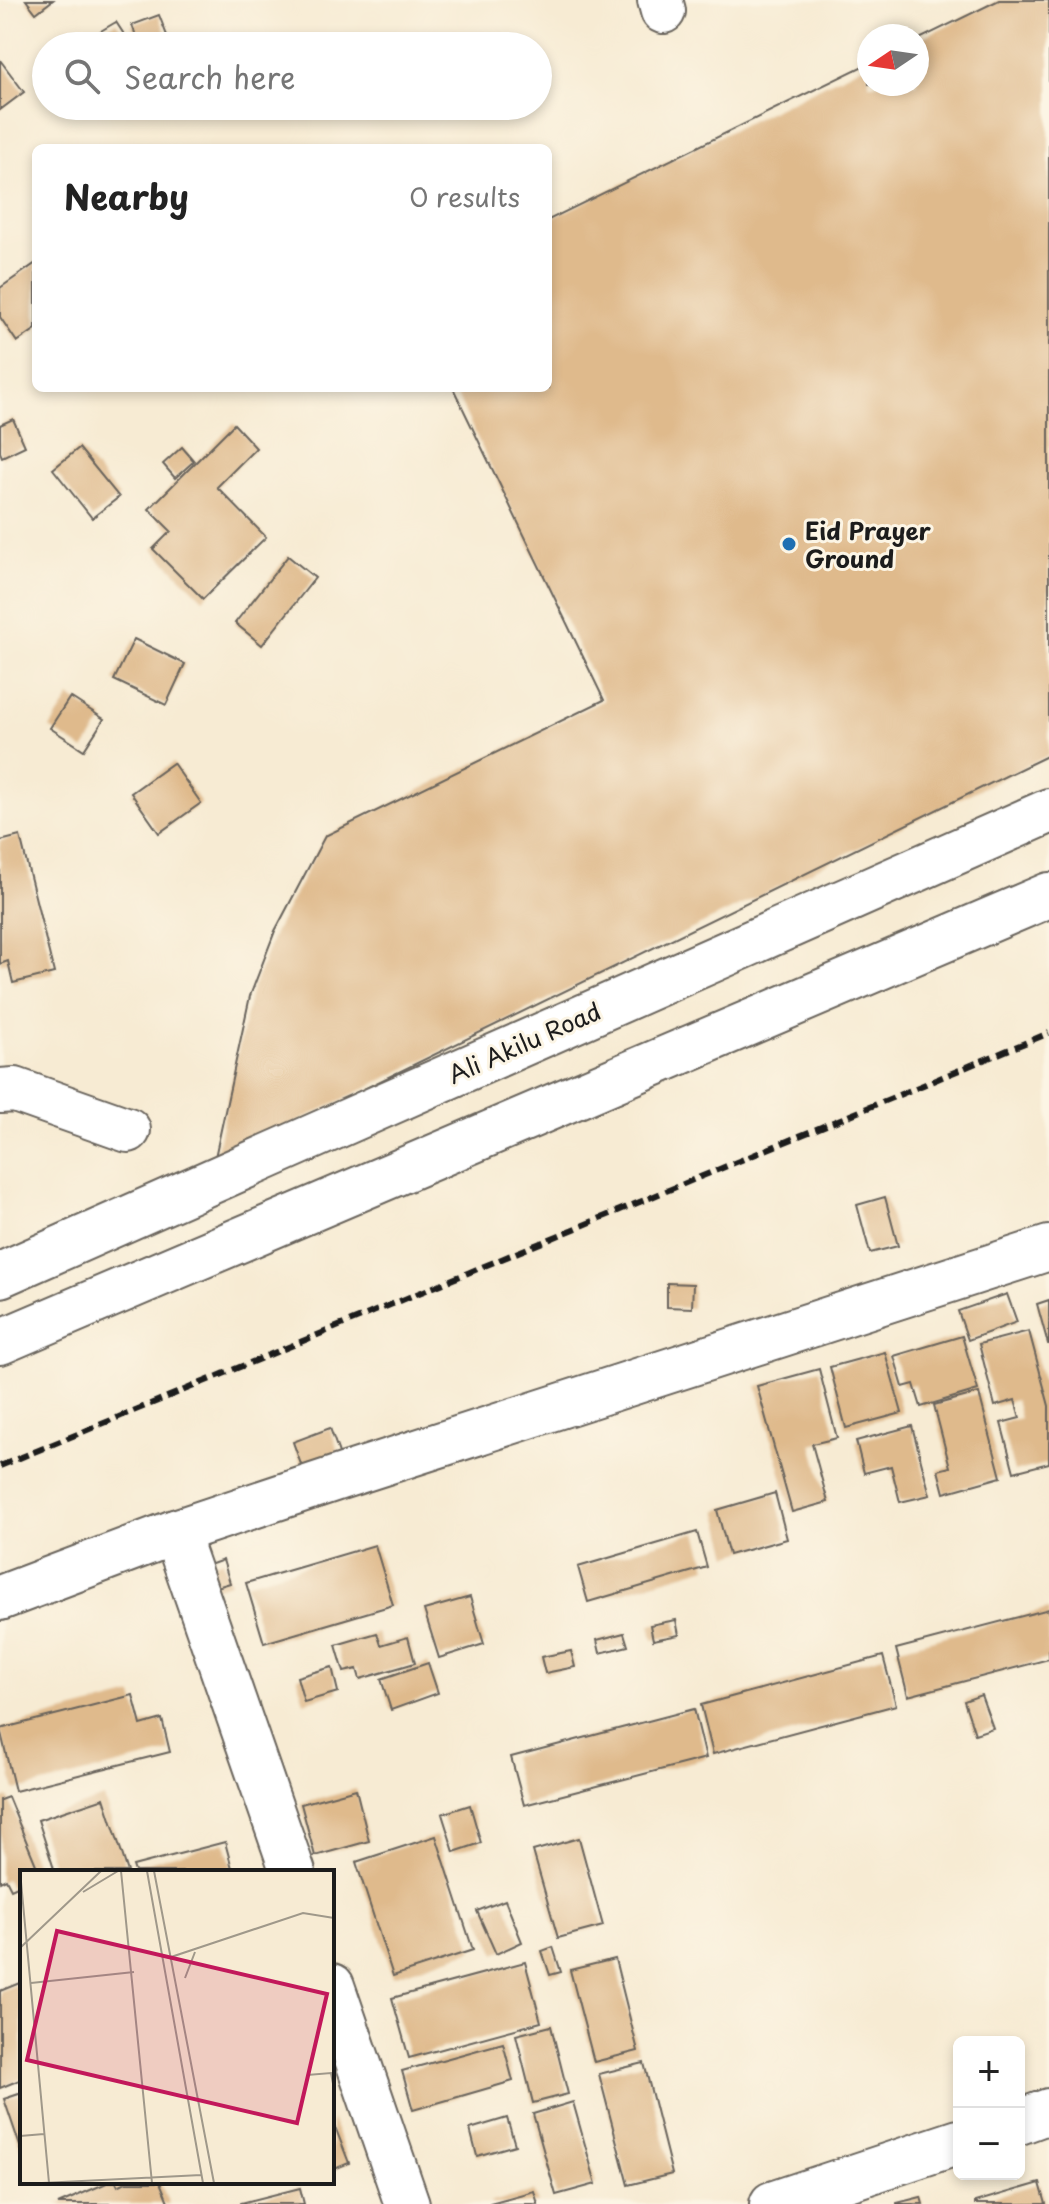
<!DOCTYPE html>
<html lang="en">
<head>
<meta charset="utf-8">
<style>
	body { margin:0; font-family:"Playpen Sans",sans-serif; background:#f2f2f2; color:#222 }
	.controls { position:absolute; right:24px; bottom:24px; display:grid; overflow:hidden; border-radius:12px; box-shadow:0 4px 12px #0003 }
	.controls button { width:72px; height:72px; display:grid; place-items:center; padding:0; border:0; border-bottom:2px solid #e0e0e0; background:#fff; color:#222; font:40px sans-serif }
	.compass { position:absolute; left:857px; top:24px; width:72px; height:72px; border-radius:50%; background:#fff; box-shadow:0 4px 12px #0003; rotate:257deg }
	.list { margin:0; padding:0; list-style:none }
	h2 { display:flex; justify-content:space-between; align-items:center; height:104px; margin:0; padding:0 32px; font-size:34px }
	h2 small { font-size:26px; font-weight:400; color:#767676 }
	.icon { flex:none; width:44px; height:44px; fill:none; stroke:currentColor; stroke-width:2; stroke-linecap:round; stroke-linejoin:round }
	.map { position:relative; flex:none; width:1049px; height:2204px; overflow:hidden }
	.search { position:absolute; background:#fff; box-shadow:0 4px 12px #0003; left:32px; top:32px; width:520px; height:88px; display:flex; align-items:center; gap:20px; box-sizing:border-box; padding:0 28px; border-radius:44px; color:#767676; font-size:30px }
	.panel { position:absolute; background:#fff; box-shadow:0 4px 12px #0003; left:32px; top:144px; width:520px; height:248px; border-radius:12px }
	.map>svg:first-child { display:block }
	.building { fill:#dfba8c }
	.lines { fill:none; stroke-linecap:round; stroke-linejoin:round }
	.minor-casing { stroke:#69645c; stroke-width:48 }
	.major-casing { stroke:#69645c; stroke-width:48 }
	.minor { stroke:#fff; stroke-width:44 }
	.major { stroke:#fff; stroke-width:44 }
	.rail { stroke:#1c1c1c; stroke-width:6; stroke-dasharray:12 6; stroke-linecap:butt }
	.poi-dot { fill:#1f6fb2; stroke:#fcf5e5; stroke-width:3 }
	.labels { text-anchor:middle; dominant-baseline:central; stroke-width:6; stroke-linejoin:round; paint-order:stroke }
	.poi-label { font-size:24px; font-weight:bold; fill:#1c1c1c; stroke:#fcf5e5; text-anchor:start }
	.street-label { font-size:24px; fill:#1c1c1c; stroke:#fcf5e5 }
	.inset-road { fill:none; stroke:#9f988a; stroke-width:2 }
	.view { fill:#c2185b; fill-opacity:0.15; stroke:#c2185b; stroke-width:4 }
	.inset-edge { fill:none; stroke:#1c1c1c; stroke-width:4 }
</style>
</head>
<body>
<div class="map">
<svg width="1049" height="2204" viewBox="0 0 1049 2204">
	<rect width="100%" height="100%" fill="#fcf5e5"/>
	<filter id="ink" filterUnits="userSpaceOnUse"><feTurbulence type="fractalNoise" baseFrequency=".0125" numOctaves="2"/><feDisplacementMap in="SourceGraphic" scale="16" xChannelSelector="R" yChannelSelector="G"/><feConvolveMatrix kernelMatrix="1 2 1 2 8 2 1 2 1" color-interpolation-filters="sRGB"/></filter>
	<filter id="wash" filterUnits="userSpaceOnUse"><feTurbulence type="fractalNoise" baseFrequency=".006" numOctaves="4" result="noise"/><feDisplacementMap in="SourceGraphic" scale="32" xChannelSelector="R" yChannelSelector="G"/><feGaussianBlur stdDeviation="1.8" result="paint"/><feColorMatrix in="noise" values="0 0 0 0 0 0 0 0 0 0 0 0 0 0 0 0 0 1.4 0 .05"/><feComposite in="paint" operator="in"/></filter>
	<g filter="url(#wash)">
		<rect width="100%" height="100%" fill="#f7ebd3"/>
		<g id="blocks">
			<g class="building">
				<polygon points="26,0 53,0 36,13"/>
				<polygon points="999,0 1049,0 1049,755 214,1162 250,996 275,931 325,836 604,700 453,388 548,388 548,220 869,63 869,84 917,84 917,40"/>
				<polygon points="159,15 171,46 140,46 132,25"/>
				<polygon points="116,22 129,42 123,46 101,46 94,35"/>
				<polygon points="0,60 24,92 0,110"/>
				<polygon points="36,263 36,329 17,342 0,317 0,288"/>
				<polygon points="13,419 25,446 2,457 0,452 0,425"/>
				<polygon points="234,424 256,448 217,487 266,537 203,599 153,549 171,531 149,509"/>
				<polygon points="182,447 194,461 175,478 163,464"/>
				<polygon points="79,448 119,497 92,518 53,469"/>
				<polygon points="288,556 315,578 262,645 235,623"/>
				<polygon points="134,639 185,664 166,705 114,680"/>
				<polygon points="70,697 104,719 84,750 50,728"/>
				<polygon points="173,763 201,803 159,833 131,793"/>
				<polygon points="20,836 54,973 13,983 8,961 0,964 0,841"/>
				<polygon points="885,1197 898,1246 870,1253 857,1205"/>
				<polygon points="667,1283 693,1284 692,1308 667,1307"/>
				<polygon points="1007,1294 1017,1322 968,1340 958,1311"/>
				<polygon points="1049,1300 1049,1344 1048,1344 1037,1304"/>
				<polygon points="1029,1331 1049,1406 1049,1463 1014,1472 1001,1423 1020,1418 1015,1400 995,1406 979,1344"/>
				<polygon points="962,1336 978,1390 921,1407 914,1384 903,1387 894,1356"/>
				<polygon points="885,1352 902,1413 846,1428 830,1367"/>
				<polygon points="819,1369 837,1438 812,1444 828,1502 792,1512 757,1386"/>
				<polygon points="979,1393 1001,1477 944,1493 938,1470 950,1467 934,1405"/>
				<polygon points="912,1426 930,1495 900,1502 891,1466 864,1473 856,1441"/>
				<polygon points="330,1428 340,1456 303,1470 293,1442"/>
				<polygon points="775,1493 787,1539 729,1555 717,1510"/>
				<polygon points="697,1532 707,1567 588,1602 578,1567"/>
				<polygon points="375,1545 393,1605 264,1643 246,1583"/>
				<polygon points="223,1560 230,1583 207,1590 201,1568"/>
				<polygon points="470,1597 484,1644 439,1658 424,1610"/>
				<polygon points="1049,1609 1049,1659 908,1696 896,1649"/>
				<polygon points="676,1620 679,1635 653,1640 650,1625"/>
				<polygon points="377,1633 381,1645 408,1637 415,1663 360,1679 357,1669 344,1672 336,1645"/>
				<polygon points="624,1633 628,1646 600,1653 597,1640"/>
				<polygon points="571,1651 575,1667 545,1673 541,1657"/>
				<polygon points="883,1656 896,1705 713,1754 701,1705"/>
				<polygon points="428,1663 438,1693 391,1710 381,1679"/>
				<polygon points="332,1667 338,1692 304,1702 297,1677"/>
				<polygon points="133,1695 141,1725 162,1719 170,1752 15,1791 0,1729"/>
				<polygon points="981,1695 993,1728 975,1734 964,1701"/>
				<polygon points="694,1709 706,1758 524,1805 511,1757"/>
				<polygon points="356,1789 369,1841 315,1856 301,1804"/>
				<polygon points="8,1797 39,1872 22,1872 22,1884 11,1889 6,1879 0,1882 0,1800"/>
				<polygon points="104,1798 128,1872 55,1872 38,1820"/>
				<polygon points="470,1805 481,1843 454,1852 442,1814"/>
				<polygon points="436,1836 473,1950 393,1976 356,1862"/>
				<polygon points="579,1838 603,1926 558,1938 533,1851"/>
				<polygon points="225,1842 233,1872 135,1872 133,1866"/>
				<polygon points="505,1900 522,1942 496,1954 477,1911"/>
				<polygon points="553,1947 561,1972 550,1975 542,1951"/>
				<polygon points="615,1959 638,2051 594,2062 570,1970"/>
				<polygon points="525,1962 541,2022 409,2058 392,1998"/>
				<polygon points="22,1982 22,2079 0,2088 0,1991"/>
				<polygon points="551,2026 568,2094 533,2103 516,2035"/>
				<polygon points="503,2043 513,2081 413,2110 402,2071"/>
				<polygon points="644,2063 672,2174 628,2185 599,2074"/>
				<polygon points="22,2093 22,2149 21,2149 4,2099"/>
				<polygon points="573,2102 596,2184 556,2195 533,2114"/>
				<polygon points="507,2118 515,2145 477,2156 470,2129"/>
				<polygon points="332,2119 349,2163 332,2170"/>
				<polygon points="109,2182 116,2182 118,2186 126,2182 160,2182 169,2204 58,2204"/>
				<polygon points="1040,2183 1046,2204 975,2204 975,2202"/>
				<polygon points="300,2188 304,2204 241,2204 241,2203"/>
				<polygon points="534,2191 538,2204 490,2204 490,2203"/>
				<polygon points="921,2197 923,2204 897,2204 897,2203"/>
			</g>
		</g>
	</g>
	<g filter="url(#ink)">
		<use href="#blocks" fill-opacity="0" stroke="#69645c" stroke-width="2"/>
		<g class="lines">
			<g class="minor-casing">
				<g id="minor">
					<polyline points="660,0 663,11"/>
					<polyline points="0,1091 15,1090 128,1130"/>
					<polyline points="175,1532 293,1872"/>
					<polyline points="0,1598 175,1532 340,1477 1049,1248"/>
					<polyline points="332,1986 407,2204"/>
					<polyline points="1019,2122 1049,2111"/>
					<polyline points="772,2204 959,2142"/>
				</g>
			</g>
			<g class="major-casing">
				<g id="major">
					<polyline points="0,1275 1049,811"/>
					<polyline points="0,1342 1049,895"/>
				</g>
			</g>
			<use href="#minor" class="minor"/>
			<use href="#major" class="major"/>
			<polyline class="rail" points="0,1466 1049,1033"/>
		</g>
	</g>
	<circle class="poi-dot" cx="789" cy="544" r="8"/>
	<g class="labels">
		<g class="poi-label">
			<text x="805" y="530">Eid Prayer<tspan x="805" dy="28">Ground</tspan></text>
		</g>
		<g class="street-label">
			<text transform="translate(524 1042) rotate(-24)">Ali Akilu Road</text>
		</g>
	</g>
	<g transform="translate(20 1870)">
		<rect width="314" height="314" fill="#f7ebd3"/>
		<path class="inset-road" d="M0,1l29,312M101,1l31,312M127,1l56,312M134,1l60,312M313,1l1,24M63,22l35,-21M0,78l81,-77M151,87l132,-44 31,5M165,108l10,-26M11,113l103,-11M287,205l24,-2 3,16M0,266l24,-2M22,313l159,-8"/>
		<path class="view" d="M37,61l270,63 -30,129 -270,-63z"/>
		<rect width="314" height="314" class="inset-edge"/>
	</g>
</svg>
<div class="controls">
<button>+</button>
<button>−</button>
</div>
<svg class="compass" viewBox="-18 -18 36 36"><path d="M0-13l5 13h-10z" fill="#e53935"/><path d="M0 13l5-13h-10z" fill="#767676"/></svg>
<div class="search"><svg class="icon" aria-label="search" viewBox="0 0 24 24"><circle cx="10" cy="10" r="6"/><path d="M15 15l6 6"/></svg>Search here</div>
<section class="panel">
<h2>Nearby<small>0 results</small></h2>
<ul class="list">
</ul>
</section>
</div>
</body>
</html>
